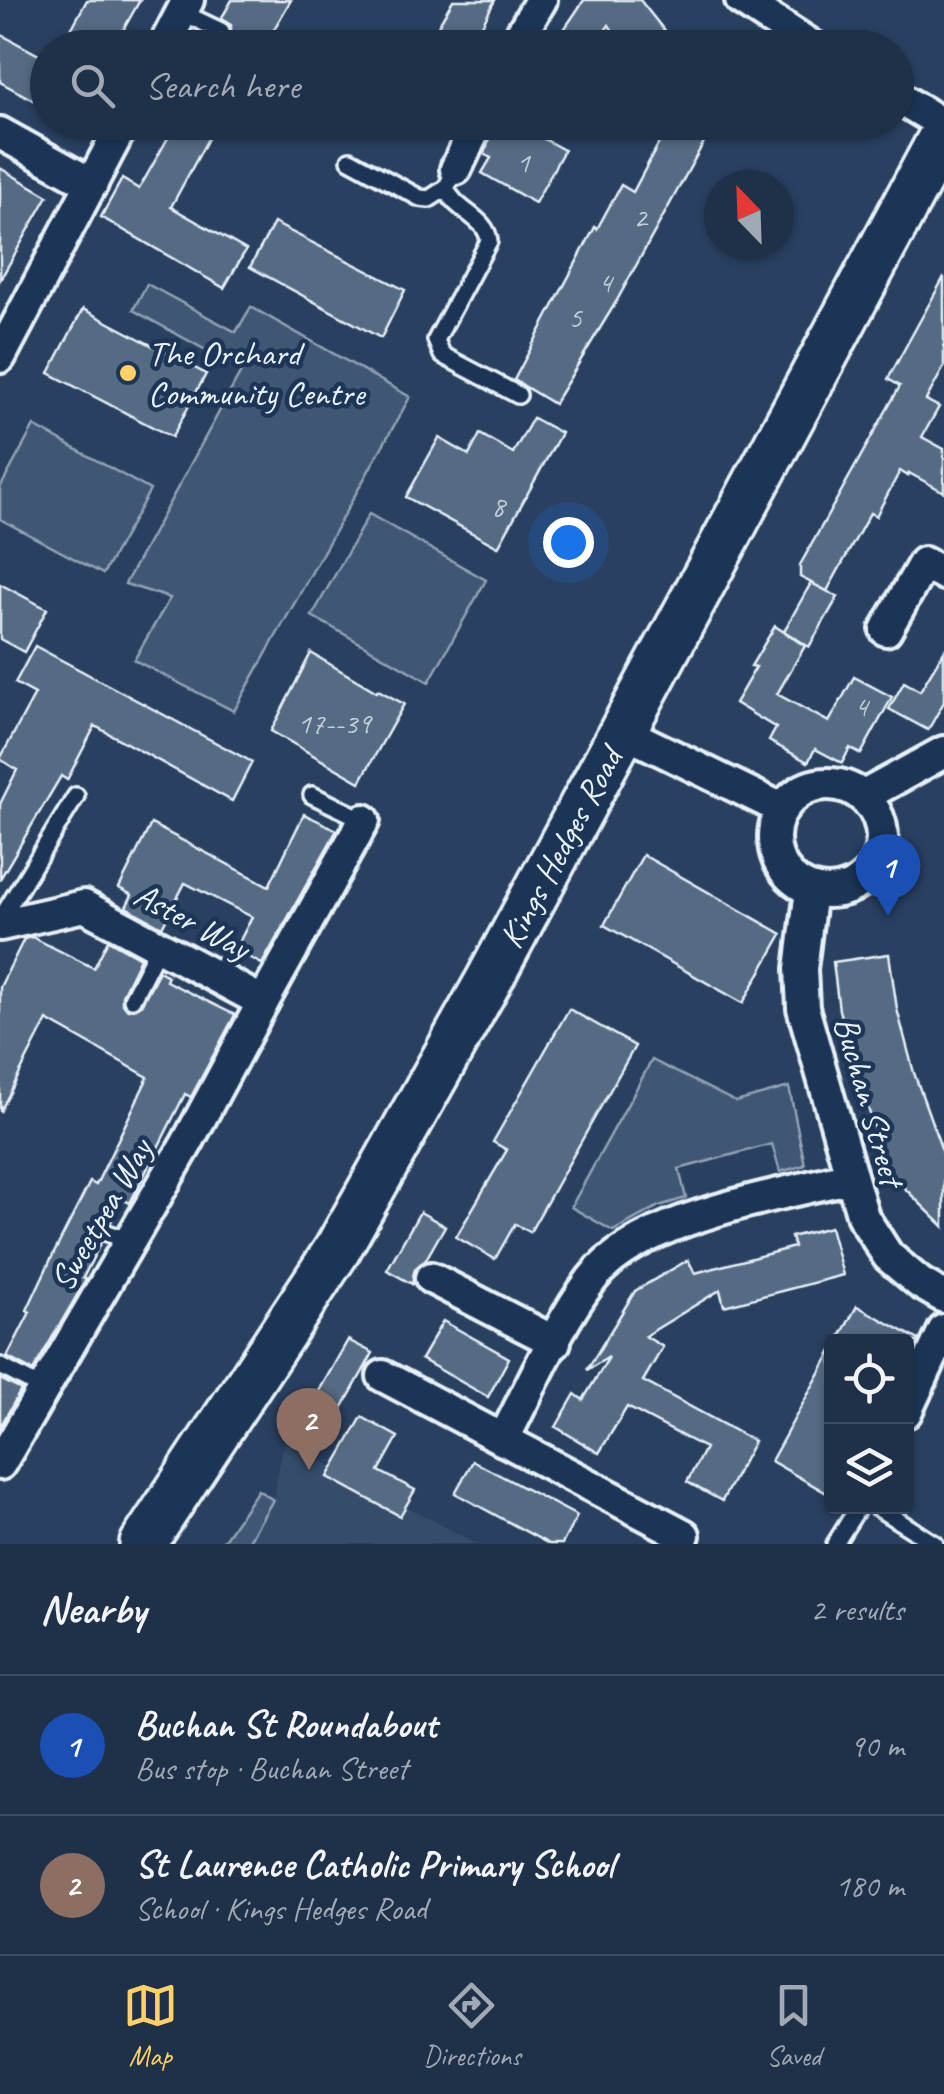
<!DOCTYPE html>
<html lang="en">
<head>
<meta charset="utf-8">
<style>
	body { margin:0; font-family:Caveat,sans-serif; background:#2c3c53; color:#f1f3f6 }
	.controls { position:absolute; right:30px; bottom:30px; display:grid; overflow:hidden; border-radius:10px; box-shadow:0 2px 8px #0004 }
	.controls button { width:90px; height:90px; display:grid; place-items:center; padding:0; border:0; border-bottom:2px solid #3c4b61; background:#1f3049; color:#f1f3f6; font:50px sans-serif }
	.compass { position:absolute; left:704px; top:170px; width:90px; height:90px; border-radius:50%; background:#1f3049; box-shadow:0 2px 8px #0004; rotate:337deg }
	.you { position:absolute; left:568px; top:542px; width:35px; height:35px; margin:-25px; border:8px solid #fff; border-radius:50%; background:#1a73e8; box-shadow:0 0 0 15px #1a73e833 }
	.badge { display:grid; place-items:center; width:65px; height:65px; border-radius:50%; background:#ffd166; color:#fff; font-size:32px; font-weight:700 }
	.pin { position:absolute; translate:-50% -82px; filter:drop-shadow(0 2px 5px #0008) }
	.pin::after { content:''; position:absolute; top:52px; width:35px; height:30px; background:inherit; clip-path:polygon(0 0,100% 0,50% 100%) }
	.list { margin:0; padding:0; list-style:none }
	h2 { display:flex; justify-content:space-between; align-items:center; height:130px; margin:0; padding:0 40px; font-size:42px }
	h2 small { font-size:32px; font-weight:400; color:#a1a9b4 }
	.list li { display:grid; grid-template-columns:65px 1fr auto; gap:30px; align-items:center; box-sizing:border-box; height:140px; padding:0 40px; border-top:2px solid #3c4b61 }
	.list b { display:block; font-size:38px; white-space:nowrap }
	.list p { margin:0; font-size:32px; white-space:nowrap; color:#a1a9b4 }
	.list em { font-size:32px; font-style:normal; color:#a1a9b4 }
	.icon { flex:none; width:55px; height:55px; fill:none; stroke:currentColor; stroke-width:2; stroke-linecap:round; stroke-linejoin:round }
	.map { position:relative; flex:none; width:944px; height:1544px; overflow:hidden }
	.search { position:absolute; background:#1f3049; box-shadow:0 2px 8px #0004; left:30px; right:30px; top:30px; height:110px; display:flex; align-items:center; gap:25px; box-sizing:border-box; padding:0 35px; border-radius:55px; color:#a1a9b4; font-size:38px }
	.sheet { height:410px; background:#1f3049 }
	nav { display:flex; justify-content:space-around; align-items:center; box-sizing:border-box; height:140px; border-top:2px solid #3c4b61; background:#1f3049; font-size:28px; color:#a1a9b4 }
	nav a { display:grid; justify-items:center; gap:5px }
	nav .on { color:#ffd166 }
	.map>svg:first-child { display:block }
	.built { fill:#364d6b }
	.green { fill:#415774; stroke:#94a4b6; stroke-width:2.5 }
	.building { fill:#556a83; stroke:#e8f1f8; stroke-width:2.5 }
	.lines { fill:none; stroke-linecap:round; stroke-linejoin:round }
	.lane-casing { stroke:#e8f1f8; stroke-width:22 }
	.street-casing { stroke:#e8f1f8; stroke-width:38 }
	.secondary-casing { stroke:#e8f1f8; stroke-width:52 }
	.lane { stroke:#1d3557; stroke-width:15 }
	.street { stroke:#1d3557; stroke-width:30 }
	.secondary { stroke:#1d3557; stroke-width:45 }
	.poi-dot { fill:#ffd166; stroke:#1d3557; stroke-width:4 }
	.labels { text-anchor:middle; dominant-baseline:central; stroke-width:9; stroke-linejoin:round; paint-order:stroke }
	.number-label { font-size:30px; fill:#c3cfdb }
	.poi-label { font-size:35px; fill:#e8f1f8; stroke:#1d3557; text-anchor:start }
	.street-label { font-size:35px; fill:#e8f1f8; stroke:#1d3557 }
</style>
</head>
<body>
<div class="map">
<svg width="944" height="1544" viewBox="0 0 944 1544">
	<rect width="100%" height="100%" fill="#294061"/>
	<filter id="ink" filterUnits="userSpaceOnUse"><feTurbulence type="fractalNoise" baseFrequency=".01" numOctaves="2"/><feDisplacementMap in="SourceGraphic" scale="20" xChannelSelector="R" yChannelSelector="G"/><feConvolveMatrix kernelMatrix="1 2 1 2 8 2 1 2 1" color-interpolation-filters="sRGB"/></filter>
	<g filter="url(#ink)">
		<polygon class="built" points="284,1441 477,1544 245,1544 273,1500"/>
		<g class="green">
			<polygon points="147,284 236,332 251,307 410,397 234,711 134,660 170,598 125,584 242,370 133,310"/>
			<polygon points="34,426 150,490 103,574 0,519 0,488"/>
			<polygon points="369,514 486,580 429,682 312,616"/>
			<polygon points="652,1060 736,1102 789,1087 805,1165 780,1172 772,1144 679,1169 686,1198 659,1206 613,1231 571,1207"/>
			<polygon points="258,1490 273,1500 247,1544 221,1544"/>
		</g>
		<g class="building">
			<polygon points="87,0 140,0 113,48 61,48"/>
			<polygon points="232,0 291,0 263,48 249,35 240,37 236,48 205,48 210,38 221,42 231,37 231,25 221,19"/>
			<polygon points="453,0 495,0 470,48 425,48"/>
			<polygon points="584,0 640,0 678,48 624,48 609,25 593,48 587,48 563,31"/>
			<polygon points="0,34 48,60 48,108 0,82"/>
			<polygon points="177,122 217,122 171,207 246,250 224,288 101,217 122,179 139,189"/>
			<polygon points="496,122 513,122 564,150 535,203 482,173 491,158 484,154"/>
			<polygon points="670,122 715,122 616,302 554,404 514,380 595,227 597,229 621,185 633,192"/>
			<polygon points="0,168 48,196 0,280"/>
			<polygon points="274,223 405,290 381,338 250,267"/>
			<polygon points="944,277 944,367 926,400 939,407 922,437 944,449 944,492 909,473 908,476 900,471 876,516 870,513 827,591 800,577 800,565 900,386 888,379"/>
			<polygon points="83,309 206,374 172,437 49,373"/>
			<polygon points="533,418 561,433 498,547 406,497 439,438 469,455 480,434 513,453"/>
			<polygon points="811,583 838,597 809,647 784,631"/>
			<polygon points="0,584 47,609 24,652 0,639"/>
			<polygon points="775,626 805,646 777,694 829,722 854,677 892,697 861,754 850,748 842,763 815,749 808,762 769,741 776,728 735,703 756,667 751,666"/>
			<polygon points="35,646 252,762 232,801 95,726 67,780 61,776 0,879 0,804 17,770 0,759 35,694 15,683"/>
			<polygon points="944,651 944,702 928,730 889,709 904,682 920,691"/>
			<polygon points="311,653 377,692 378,690 404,704 360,782 271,731"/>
			<polygon points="304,814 337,830 262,964 235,950 252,917 185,883 162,927 126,907 132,895 119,888 151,824 269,886"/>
			<polygon points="643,855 782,934 743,1003 604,925"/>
			<polygon points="32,937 94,968 108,940 140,958 122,995 122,1004 128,1009 141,1005 159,971 168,976 166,981 235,1015 191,1097 185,1094 130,1203 122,1199 111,1222 102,1221 95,1227 94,1235 101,1242 83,1278 86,1280 33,1371 7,1357 30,1312 27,1310 50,1261 90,1182 96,1185 148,1077 47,1020 0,1112 0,987 24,939"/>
			<polygon points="889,954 897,1009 914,1073 944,1156 944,1227 887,1171 839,1010 833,962"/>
			<polygon points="569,1009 635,1046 530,1232 515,1224 495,1259 456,1237 507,1150 493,1142"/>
			<polygon points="420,1212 445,1226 425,1261 415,1269 412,1284 387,1270"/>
			<polygon points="830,1227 843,1275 724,1306 720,1290 645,1336 663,1347 643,1381 754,1441 722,1501 687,1482 705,1448 627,1407 599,1453 556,1427 575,1394 583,1400 609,1357 587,1370 635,1291 688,1260 695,1273 794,1247 791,1237"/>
			<polygon points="857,1306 919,1340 918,1342 837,1342"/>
			<polygon points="443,1321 509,1358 488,1397 421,1359"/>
			<polygon points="348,1340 373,1353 340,1412 315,1398"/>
			<polygon points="832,1351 832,1496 771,1461"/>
			<polygon points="0,1379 21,1390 0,1427"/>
			<polygon points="362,1417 398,1437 379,1471 415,1490 400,1516 328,1477"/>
			<polygon points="473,1461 577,1516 562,1544 549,1544 455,1493"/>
		</g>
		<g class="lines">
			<g class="lane-casing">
				<g id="lane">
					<polyline points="181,12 221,31"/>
					<polyline points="522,28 556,48"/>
					<polyline points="247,46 249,48"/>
					<polyline points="350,160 420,198 429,199 446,188"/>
					<path d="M456,169l-10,19c8,23 41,29 43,53l-53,99 6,15 76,40"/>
					<polyline points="312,795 364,820"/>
					<polyline points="0,920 76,796"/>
					<polyline points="132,999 159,946"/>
					<polyline points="105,1232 129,1241"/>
					<polyline points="0,1366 43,1389"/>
					<polyline points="875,1506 935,1544"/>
					<polyline points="835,1544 859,1506"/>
				</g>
			</g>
			<g class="street-casing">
				<g id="street">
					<polyline points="741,0 815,48"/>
					<polyline points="163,48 188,0"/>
					<polyline points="513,48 541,0"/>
					<polyline points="896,96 944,125"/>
					<polyline points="0,133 92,184"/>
					<polyline points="456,169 478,122"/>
					<polyline points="0,357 124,122"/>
					<polyline points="886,630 924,563 944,574"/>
					<polyline points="624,732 782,809"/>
					<circle cx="828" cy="838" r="54"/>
					<polyline points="864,796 944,752"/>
					<polyline points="811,890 801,969 803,1008 863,1217 888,1256 920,1283 944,1297"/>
					<polyline points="0,925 84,906 263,1002 364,820"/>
					<polyline points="431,1278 555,1342"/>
					<polyline points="383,1376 684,1535"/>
					<polyline points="906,1412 944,1330"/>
					<path d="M503,1440c28,-53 53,-113 89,-161 47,-62 185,-83 259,-102"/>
					<polyline points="0,1464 187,1143 263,1002"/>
				</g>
			</g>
			<g class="secondary-casing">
				<g id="secondary">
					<path id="s1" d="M143,1544l194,-294 152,-270 455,-847"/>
				</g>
			</g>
			<use href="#lane" class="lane"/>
			<use href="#street" class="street"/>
			<use href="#secondary" class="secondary"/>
		</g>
	</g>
	<circle class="poi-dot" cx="128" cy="373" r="10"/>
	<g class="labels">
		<g class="number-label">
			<text x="523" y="162">1</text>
			<text x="640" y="217">2</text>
			<text x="605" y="282">4</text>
			<text x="575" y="317">5</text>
			<text x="498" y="506">8</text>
			<text x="861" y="706">4</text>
			<text x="334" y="723">17--39</text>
		</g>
		<g class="poi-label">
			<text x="148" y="353">The Orchard<tspan x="148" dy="40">Community Centre</tspan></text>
		</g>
		<g class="street-label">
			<text stroke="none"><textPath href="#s1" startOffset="812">Kings Hedges Road</textPath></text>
			<text transform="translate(192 921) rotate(28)">Aster Way</text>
			<text transform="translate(869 1101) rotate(74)">Buchan Street</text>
			<text transform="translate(101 1215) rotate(-60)">Sweetpea Way</text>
		</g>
	</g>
</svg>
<div class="controls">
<button><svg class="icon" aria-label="locate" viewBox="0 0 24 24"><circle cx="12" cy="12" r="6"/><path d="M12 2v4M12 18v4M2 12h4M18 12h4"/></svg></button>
<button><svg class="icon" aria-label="layers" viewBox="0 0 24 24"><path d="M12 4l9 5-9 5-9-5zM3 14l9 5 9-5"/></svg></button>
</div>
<svg class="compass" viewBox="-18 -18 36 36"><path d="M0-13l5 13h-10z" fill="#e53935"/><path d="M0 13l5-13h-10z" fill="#a1a9b4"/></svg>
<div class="you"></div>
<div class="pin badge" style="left:888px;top:916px;background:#1a4fb4">1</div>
<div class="pin badge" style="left:309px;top:1470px;background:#8d6e63">2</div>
<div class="search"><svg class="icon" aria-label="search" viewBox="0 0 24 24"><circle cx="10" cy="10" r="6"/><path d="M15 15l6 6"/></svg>Search here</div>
</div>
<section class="sheet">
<h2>Nearby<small>2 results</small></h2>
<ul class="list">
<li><span class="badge" style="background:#1a4fb4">1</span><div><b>Buchan St Roundabout</b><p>Bus stop · Buchan Street</p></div><em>90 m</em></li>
<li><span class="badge" style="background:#8d6e63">2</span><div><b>St Laurence Catholic Primary School</b><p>School · Kings Hedges Road</p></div><em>180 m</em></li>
</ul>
</section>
<nav>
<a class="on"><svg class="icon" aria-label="map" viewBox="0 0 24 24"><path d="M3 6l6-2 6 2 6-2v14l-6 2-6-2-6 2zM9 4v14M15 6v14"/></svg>Map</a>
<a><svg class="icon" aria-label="directions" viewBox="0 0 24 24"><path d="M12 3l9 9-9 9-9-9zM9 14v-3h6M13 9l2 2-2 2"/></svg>Directions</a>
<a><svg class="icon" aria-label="saved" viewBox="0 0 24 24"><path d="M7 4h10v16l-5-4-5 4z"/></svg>Saved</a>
</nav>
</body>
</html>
